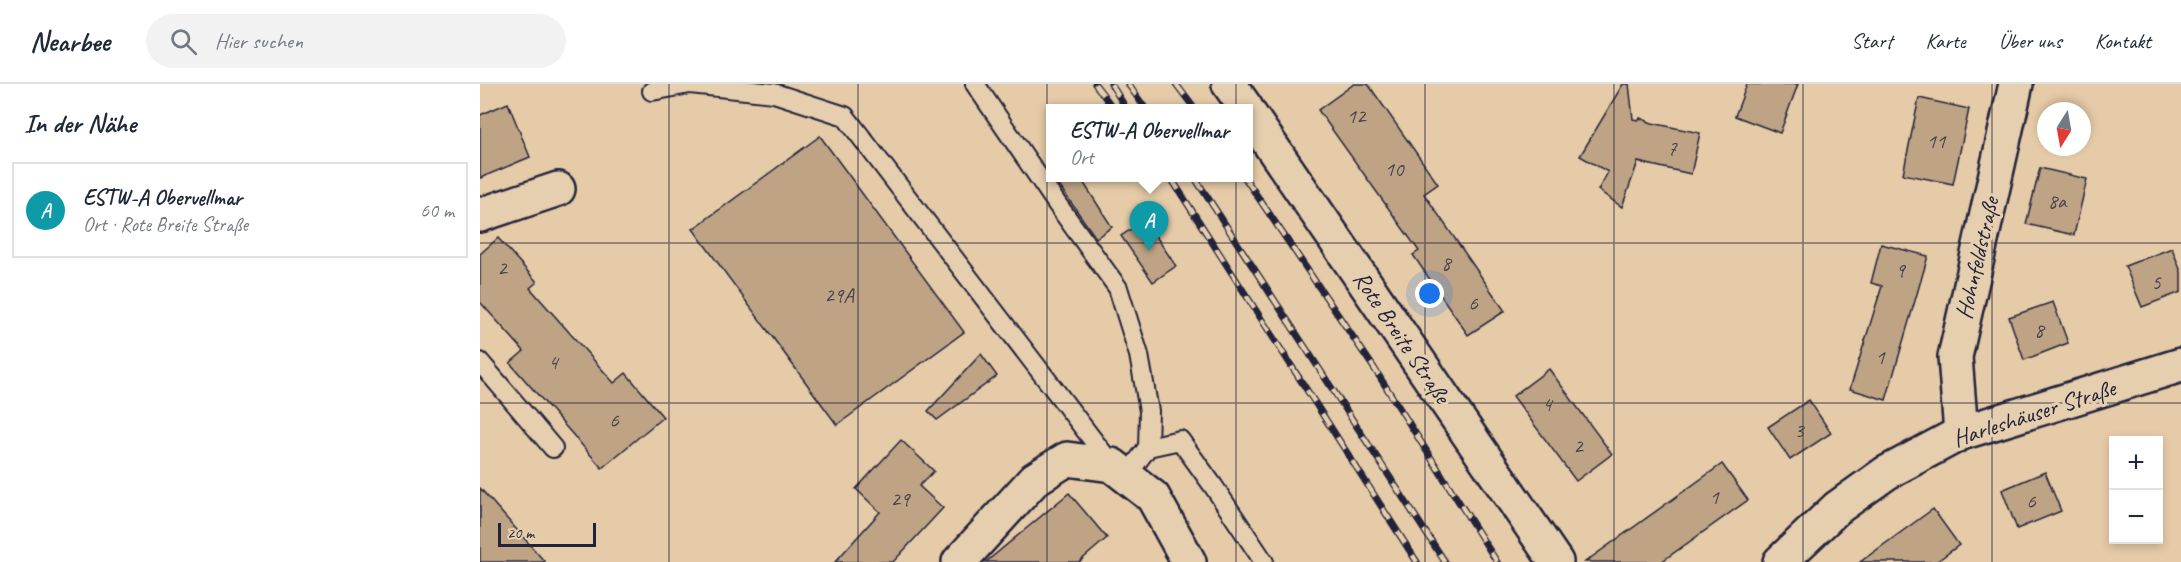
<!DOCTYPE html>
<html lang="de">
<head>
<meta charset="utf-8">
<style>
	body { margin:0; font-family:Caveat,sans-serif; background:#f2f2f3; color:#1f2937 }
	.controls { position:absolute; right:18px; bottom:18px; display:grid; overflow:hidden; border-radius:0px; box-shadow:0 3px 9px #0003 }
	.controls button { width:54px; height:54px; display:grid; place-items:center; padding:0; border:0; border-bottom:2px solid #e0e1e3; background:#fff; color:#1f2937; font:30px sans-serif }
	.compass { position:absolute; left:1557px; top:18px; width:54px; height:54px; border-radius:50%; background:#fff; box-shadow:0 3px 9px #0003; rotate:191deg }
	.scale { position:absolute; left:18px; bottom:15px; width:98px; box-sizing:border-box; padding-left:6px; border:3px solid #22223b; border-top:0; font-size:16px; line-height:21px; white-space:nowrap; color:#22223b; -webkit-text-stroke:4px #e6cfaf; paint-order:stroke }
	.you { position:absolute; left:950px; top:210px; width:21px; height:21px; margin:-15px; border:4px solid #fff; border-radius:50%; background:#1a73e8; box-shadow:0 0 0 9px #1a73e833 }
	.badge { display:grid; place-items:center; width:39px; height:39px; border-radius:50%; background:#0f766e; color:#fff; font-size:20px; font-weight:700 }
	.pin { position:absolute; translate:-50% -50px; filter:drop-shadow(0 2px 3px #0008) }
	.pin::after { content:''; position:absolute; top:32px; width:21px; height:18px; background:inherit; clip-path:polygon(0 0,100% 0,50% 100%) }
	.popup { position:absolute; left:566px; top:20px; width:207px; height:78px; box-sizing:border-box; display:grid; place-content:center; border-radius:0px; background:#fff; filter:drop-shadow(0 2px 4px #0005); font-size:20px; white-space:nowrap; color:#747a83 }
	.popup b { font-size:22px; color:#1f2937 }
	.popup::after { content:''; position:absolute; left:50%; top:100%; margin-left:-12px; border:12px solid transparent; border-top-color:#fff }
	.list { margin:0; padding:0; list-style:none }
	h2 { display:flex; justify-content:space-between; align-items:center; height:78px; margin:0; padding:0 24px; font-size:26px }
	h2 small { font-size:20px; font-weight:400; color:#747a83 }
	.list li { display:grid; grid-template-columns:39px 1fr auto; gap:18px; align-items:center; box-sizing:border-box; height:96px; margin:0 12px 12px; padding:0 12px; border:2px solid #e0e1e3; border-radius:0px }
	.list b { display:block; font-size:22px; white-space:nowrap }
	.list p { margin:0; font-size:20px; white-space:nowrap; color:#747a83 }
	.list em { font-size:20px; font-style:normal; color:#747a83 }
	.icon { flex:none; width:33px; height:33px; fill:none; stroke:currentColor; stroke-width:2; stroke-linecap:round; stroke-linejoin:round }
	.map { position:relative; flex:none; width:1701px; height:478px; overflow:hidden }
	header { display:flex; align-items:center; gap:36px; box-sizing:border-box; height:84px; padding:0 30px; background:#fff; border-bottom:2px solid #e0e1e3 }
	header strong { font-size:28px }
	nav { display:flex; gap:33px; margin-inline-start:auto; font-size:21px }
	.search { width:420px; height:54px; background:#f2f2f3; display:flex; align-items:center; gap:15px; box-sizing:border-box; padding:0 21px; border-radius:33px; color:#747a83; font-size:22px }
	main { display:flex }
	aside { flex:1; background:#fff }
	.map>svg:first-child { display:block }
	.building { fill:#bfa385; stroke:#22223b; stroke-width:1.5 }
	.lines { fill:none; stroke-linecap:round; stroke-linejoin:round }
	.service-casing { stroke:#22223b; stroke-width:22 }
	.minor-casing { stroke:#22223b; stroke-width:38 }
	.secondary-casing { stroke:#22223b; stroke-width:38 }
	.service { stroke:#e6cfaf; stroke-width:18 }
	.minor { stroke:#e6cfaf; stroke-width:33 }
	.secondary { stroke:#e6cfaf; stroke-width:33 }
	.rail-casing { stroke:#22223b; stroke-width:7 }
	.rail { stroke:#e6cfaf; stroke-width:4.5; stroke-dasharray:14; stroke-linecap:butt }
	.grid { fill:none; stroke:#22223b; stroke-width:1.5; stroke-opacity:0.55 }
	.labels { text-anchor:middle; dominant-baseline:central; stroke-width:6; stroke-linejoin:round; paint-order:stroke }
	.number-label { font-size:21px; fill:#49424e }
	.street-label { font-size:24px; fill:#22223b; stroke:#e6cfaf }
</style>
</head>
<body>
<header>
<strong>Nearbee</strong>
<div class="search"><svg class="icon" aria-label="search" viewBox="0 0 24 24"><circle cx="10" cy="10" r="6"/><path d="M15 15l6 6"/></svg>Hier suchen</div>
<nav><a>Start</a><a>Karte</a><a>Über uns</a><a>Kontakt</a></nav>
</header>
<main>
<aside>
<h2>In der Nähe<small></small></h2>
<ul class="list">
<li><span class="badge" style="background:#0f9aa8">A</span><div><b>ESTW-A Obervellmar</b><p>Ort · Rote Breite Straße</p></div><em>60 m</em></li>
</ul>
</aside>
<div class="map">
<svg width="1701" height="478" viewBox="0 0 1701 478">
	<rect width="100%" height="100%" fill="#e6cba8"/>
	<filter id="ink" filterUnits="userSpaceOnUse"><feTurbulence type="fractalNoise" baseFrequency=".0167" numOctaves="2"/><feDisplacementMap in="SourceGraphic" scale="12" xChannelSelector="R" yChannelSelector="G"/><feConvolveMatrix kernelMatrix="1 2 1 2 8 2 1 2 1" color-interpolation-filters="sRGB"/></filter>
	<g filter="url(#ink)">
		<g class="building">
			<polygon points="874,0 888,0 958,100 944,110 1025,227 988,251 933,171 939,167 838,26"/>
			<polygon points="1143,0 1149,0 1153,35 1158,36 1160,34 1172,39 1220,49 1211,90 1158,78 1142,123 1118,106 1128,88 1100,72"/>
			<polygon points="1267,0 1318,0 1300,49 1255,32"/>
			<polygon points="1439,14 1489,25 1473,100 1423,90"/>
			<polygon points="28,19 50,73 0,94 0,31"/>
			<polygon points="340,52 484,248 357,341 213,145"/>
			<polygon points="1560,84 1607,95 1594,151 1546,140"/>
			<polygon points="573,93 600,93 632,143 616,154"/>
			<polygon points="665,136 696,182 673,198 641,152"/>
			<polygon points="18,154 57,198 50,204 134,299 146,289 183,333 122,384 30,279 44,267 0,218 0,170"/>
			<polygon points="1401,160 1448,172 1406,316 1370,305 1402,202 1391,199"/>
			<polygon points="1692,164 1701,188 1701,208 1662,223 1645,182"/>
			<polygon points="1573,218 1588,259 1544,276 1529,233"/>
			<polygon points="501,270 517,292 457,336 448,327"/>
			<polygon points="1069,285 1132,370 1096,397 1033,312"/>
			<polygon points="1329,316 1351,349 1310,376 1288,343"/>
			<polygon points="421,356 454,387 439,402 463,424 413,478 355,478 400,428 376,405"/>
			<polygon points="1242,380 1268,416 1181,478 1105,478"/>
			<polygon points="1565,388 1581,427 1537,445 1522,406"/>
			<polygon points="0,404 65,478 0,478"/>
			<polygon points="589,409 627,454 599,478 506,478"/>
			<polygon points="1453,425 1479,461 1456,478 1380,478"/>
		</g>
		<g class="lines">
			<g class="service-casing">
				<g id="service">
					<polyline points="495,0 577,120 638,204 659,271 669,327 668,363"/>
					<polyline points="172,7 210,0 294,9 365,32 632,381"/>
					<polyline points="0,278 73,364"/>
					<polyline points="646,393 668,363 700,356 734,403 784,478"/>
				</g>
			</g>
			<g class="minor-casing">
				<g id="minor">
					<polyline points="749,0 766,24"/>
					<polyline points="768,28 1076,478"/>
					<polyline points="0,131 78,105"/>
					<polyline points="1481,349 1475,273 1536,0"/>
					<polyline points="479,478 555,395 587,375 632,381 673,413 709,478"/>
				</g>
			</g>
			<g class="secondary-casing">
				<polyline id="secondary" points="1300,478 1357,424 1406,389 1481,349 1701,281"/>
			</g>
			<use href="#service" class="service"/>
			<use href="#minor" class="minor"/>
			<use href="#secondary" class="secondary"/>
			<g class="rail-casing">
				<g id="rail">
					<polyline points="615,0 633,24"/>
					<polyline points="631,0 646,24"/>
					<polyline points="648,0 665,24"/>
					<polyline points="696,0 714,24"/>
					<polyline points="691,94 937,478"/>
					<polyline points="715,94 965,478"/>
					<polyline points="765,94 894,284 1017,478"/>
				</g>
			</g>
			<use href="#rail" class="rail"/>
		</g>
	</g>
	<path class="grid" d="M189,0v478M378,0v478M567,0v478M756,0v478M945,0v478M1134,0v478M1323,0v478M1512,0v478M0,159h1701M0,319h1701"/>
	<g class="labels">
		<g class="number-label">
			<text x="876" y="32">12</text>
			<text x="1456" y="57">11</text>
			<text x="1192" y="64">7</text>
			<text x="914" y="85">10</text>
			<text x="1577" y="117">8a</text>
			<text x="966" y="179">8</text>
			<text x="22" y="184">2</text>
			<text x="1420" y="186">9</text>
			<text x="1676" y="198">5</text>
			<text x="359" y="211">29A</text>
			<text x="993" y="219">6</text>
			<text x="1559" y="246">8</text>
			<text x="1400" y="273">1</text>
			<text x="73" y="278">4</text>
			<text x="1067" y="320">4</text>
			<text x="134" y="336">6</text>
			<text x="1319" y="346">3</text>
			<text x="1098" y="362">2</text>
			<text x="1234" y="413">1</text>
			<text x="420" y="415">29</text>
			<text x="1551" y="417">6</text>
		</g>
		<g class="street-label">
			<text transform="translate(1497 174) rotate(-77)">Hohnfeldstraße</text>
			<text transform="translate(922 253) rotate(56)">Rote Breite Straße</text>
			<text transform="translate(1554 329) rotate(-18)">Harleshäuser Straße</text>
		</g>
	</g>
</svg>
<div class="controls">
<button>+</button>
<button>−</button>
</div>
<svg class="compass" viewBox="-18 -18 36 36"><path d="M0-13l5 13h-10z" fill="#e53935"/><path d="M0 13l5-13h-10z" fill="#747a83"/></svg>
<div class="scale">20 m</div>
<div class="you"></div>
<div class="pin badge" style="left:669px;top:167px;background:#0f9aa8">A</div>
<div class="popup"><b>ESTW-A Obervellmar</b>Ort</div>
</div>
</main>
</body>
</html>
